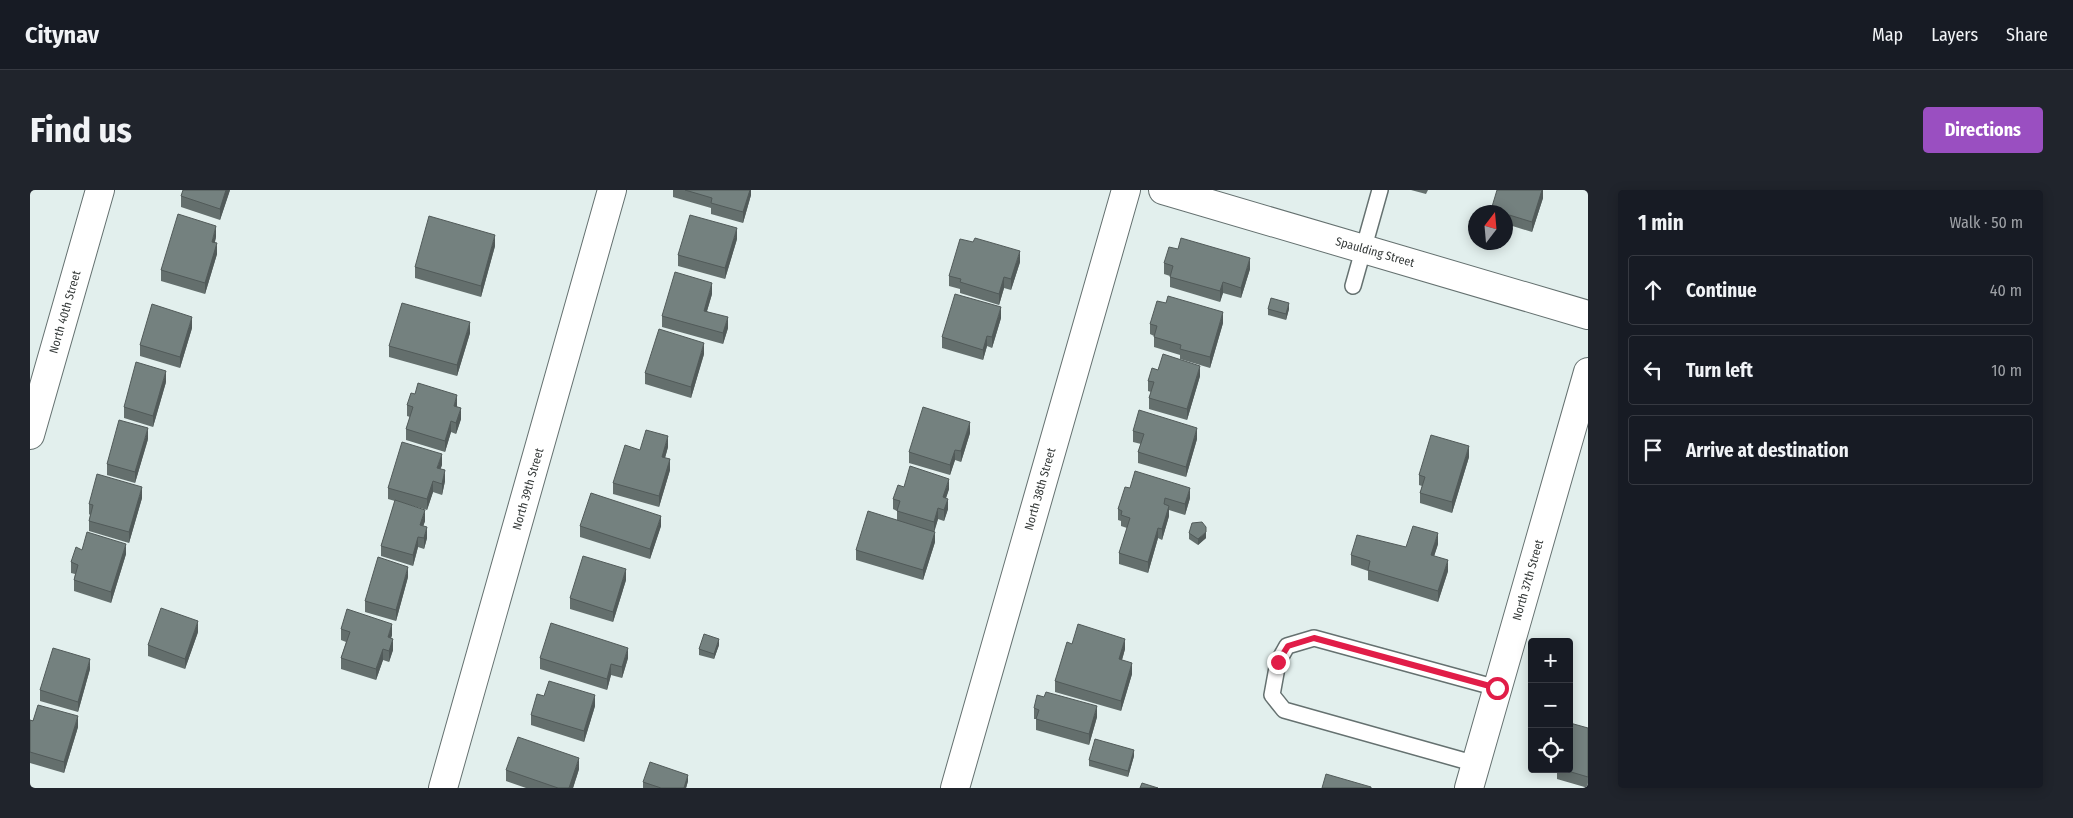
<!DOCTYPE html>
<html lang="en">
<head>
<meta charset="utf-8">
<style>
	body { margin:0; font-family:"Fira Sans Condensed",sans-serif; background:#20242c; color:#f1f3f6 }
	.controls { position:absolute; right:15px; bottom:15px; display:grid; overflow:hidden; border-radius:5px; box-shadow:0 2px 12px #0003 }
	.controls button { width:45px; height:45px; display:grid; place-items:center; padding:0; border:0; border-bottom:1px solid #363941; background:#171b24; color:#f1f3f6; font:25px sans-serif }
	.compass { position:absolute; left:1438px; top:15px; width:45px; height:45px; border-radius:50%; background:#171b24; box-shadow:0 2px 12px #0003; rotate:16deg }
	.stop { position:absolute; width:15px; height:15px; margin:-11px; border:4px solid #e11d48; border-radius:50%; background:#fff }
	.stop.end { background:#e11d48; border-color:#fff; box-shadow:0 1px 5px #0008 }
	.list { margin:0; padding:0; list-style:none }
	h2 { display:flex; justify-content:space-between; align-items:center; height:65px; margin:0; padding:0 20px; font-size:21px }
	h2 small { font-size:16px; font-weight:400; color:#9ea1a6 }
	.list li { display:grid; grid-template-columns:32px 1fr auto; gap:15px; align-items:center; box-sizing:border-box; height:70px; margin:0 10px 10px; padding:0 10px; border:1px solid #363941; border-radius:5px }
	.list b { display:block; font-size:19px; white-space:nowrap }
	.list em { font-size:16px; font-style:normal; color:#9ea1a6 }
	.icon { flex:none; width:28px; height:28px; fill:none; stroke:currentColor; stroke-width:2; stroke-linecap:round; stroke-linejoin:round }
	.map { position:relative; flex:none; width:1558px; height:598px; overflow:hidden; border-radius:5px }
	header { display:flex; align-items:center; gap:30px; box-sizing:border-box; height:70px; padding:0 25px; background:#171b24; border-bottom:1px solid #363941 }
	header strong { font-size:24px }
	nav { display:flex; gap:28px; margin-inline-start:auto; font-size:18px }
	.intro { display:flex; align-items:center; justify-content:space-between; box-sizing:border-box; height:120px; padding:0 30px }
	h1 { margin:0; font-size:35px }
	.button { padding:12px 22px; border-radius:5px; background:#9a4fc1; color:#fff; font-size:18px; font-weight:700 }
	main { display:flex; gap:30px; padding:0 30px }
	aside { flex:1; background:#171b24; border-radius:5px; box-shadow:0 2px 12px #0003 }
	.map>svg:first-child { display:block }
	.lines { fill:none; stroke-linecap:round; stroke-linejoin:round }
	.service-casing { stroke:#657170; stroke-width:18 }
	.minor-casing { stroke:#657170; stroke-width:30 }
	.tertiary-casing { stroke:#657170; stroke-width:30 }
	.service { stroke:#fff; stroke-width:15 }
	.minor { stroke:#fff; stroke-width:28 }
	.tertiary { stroke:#fff; stroke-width:28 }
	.wall { fill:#646f6d }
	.shaded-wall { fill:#515a59 }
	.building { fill:#74817f; stroke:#515a59 }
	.route { stroke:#e11d48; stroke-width:6 }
	.labels { text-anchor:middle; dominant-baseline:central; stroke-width:5; stroke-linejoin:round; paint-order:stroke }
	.street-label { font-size:12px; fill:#353a39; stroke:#fff }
</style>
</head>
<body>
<header>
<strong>Citynav</strong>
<nav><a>Map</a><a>Layers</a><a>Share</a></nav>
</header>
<div class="intro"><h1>Find us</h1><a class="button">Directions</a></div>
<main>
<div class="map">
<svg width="1558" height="598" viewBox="0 0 1558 598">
	<rect width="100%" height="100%" fill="#e2efed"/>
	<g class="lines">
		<g class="service-casing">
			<g id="service">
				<polyline points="1323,96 1350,0"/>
				<polyline points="1446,574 1254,520 1242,505 1248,472 1257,456 1284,448 1467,498"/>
			</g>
		</g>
		<g class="minor-casing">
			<g id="minor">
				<polyline points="1133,0 1558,125"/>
				<polyline points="413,598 582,0"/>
				<polyline points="925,598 1096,0"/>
				<polyline points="1439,598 1558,182"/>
			</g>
		</g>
		<g class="tertiary-casing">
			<polyline id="tertiary" points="0,245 70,0"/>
		</g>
		<use href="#service" class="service"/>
		<use href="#minor" class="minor"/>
		<use href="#tertiary" class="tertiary"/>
	</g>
	<g class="wall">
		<polygon points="200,0 190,30 151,17 151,6"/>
		<polygon points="643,0 721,0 721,5 713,33 681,24 681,18 643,7"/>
		<polygon points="1381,0 1398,0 1396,4"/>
		<polygon points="1513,0 1513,8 1502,42 1476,34 1476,22 1461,22 1461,20"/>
		<polygon points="186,47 185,52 187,64 175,104 131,91 131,80"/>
		<polygon points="707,49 695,89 648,76 648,65"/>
		<polygon points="465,56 451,107 385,88 385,77"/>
		<polygon points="990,72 981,100 974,98 969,115 930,103 930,99 919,96 919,86"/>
		<polygon points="1134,73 1220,79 1211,108 1193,103 1190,112 1140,97 1140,86 1134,84"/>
		<polygon points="682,104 677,121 698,138 693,154 632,137 632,126"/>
		<polygon points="1238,119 1259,119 1256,130 1238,125"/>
		<polygon points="971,128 962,158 957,156 953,170 912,158 912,147"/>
		<polygon points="1193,133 1180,178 1150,169 1150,165 1124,157 1124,146 1120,144 1120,134"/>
		<polygon points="162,138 150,178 110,166 110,155"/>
		<polygon points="440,143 427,186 359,167 359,156"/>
		<polygon points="674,164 661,208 615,194 615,183"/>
		<polygon points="1128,180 1170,186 1157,230 1119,219 1119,208 1121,202 1118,201 1118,191"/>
		<polygon points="136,192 123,237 94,228 94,217"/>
		<polygon points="377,215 427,216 431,229 426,244 421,242 415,262 376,250 376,239 380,227 377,226"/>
		<polygon points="1103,241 1167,249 1156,287 1108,273 1108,262 1111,254 1103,252"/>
		<polygon points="940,243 931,272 925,270 920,285 879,273 879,262"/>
		<polygon points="118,249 105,293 77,285 77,274"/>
		<polygon points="638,257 635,268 640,280 629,317 583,304 583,293 610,260"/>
		<polygon points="1439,267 1422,323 1390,313 1390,303 1392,296 1389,295 1389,285"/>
		<polygon points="412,275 410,279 415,291 412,305 403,302 397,320 369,312 395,331 393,336 397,348 394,359 388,357 383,376 351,366 351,356 365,311 358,309 358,298"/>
		<polygon points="874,297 919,299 916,308 918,319 914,331 908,329 904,341 905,352 893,390 826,370 826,360 867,330 867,321 863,319 863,309"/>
		<polygon points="1100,298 1160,308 1155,325 1139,320 1139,326 1132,350 1128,348 1118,383 1089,374 1089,363 1097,338 1091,336 1091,331 1088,330 1088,319"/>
		<polygon points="112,308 99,353 59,341 59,331 60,325 59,324 59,314"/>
		<polygon points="550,336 631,336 620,369 550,347"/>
		<polygon points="1159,343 1176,348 1168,355 1159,349"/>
		<polygon points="1408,354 1404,366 1418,381 1408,412 1338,390 1338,381 1321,375 1321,365"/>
		<polygon points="52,360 96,364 81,413 44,401 44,390 45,384 41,383 41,372"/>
		<polygon points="378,387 366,431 335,422 335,411"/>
		<polygon points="596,390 583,432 540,419 540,408"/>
		<polygon points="311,439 362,445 361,448 363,460 359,472 353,470 346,490 311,479 311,468 316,452 311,450"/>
		<polygon points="168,442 155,479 118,466 118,455"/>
		<polygon points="1042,454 1095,459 1092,470 1102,484 1091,521 1025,502 1025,491"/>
		<polygon points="689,455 684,469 669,465 669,459"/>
		<polygon points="510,468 598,468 592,488 581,485 577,500 510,479"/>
		<polygon points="60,479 48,522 10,511 10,500"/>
		<polygon points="514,506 565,516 554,552 501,535 501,525"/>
		<polygon points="1004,518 1067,527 1059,555 1006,540 1006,529 1004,529"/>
		<polygon points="0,530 48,537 34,583 0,573"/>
		<polygon points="1558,538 1558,598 1527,589 1527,579 1539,579"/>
		<polygon points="1104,566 1098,587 1059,576 1059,570"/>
		<polygon points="549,579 543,598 496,598 476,591 476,580"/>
		<polygon points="658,591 656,598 613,598 613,592"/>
	</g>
	<g class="shaded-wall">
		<polygon points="196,0 200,0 190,30 190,19"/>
		<polygon points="720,0 721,0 721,5 713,33 713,22"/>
		<polygon points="1512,0 1513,0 1513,8 1502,42 1502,32"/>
		<polygon points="186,36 186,47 182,62 182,52"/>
		<polygon points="707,38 707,49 695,89 695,78"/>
		<polygon points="465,45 465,56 451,107 451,96"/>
		<polygon points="187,53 187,64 175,104 175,93"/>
		<polygon points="990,61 990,72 981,100 981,89"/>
		<polygon points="1220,68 1220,79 1211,108 1211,98"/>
		<polygon points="974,87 974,98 969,115 969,104"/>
		<polygon points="1193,92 1193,103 1190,112 1190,101"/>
		<polygon points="682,93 682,104 674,131 674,121"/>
		<polygon points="1259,113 1259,119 1256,130 1256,124"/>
		<polygon points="971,117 971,128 962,158 962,147"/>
		<polygon points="1193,122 1193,133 1180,178 1180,167"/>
		<polygon points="162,127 162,138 150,178 150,167"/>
		<polygon points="698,127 698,138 693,154 693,143"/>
		<polygon points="440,132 440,143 427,186 427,175"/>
		<polygon points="957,146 957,156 953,170 953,160"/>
		<polygon points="674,153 674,164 661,208 661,197"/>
		<polygon points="1170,176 1170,186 1157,230 1157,219"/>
		<polygon points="136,181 136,192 123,237 123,226"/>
		<polygon points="427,205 427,216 424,227 424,216"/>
		<polygon points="431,218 431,229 426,244 426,233"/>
		<polygon points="421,231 421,242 415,262 415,251"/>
		<polygon points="940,232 940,243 931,272 931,261"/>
		<polygon points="118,238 118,249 105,293 105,282"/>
		<polygon points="1167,238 1167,249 1156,287 1156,277"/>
		<polygon points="638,246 638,257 632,278 632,267"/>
		<polygon points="1439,256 1439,267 1422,323 1422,312"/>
		<polygon points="925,260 925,270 920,285 920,275"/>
		<polygon points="412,264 412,275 407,289 407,278"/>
		<polygon points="640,269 640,280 629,317 629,306"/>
		<polygon points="415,280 415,291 412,305 412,294"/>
		<polygon points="919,289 919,299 913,317 913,307"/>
		<polygon points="403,291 403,302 397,320 397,309"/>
		<polygon points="112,297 112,308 99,353 99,342"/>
		<polygon points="1160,298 1160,308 1155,325 1155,314"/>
		<polygon points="918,309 918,319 914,331 914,320"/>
		<polygon points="1139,316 1139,326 1132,350 1132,339"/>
		<polygon points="908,318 908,329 904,343 904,332"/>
		<polygon points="395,320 395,331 390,346 390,335"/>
		<polygon points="631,326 631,336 620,369 620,359"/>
		<polygon points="397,337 397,348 394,359 394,348"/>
		<polygon points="1128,338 1128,348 1118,383 1118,372"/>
		<polygon points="905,342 905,352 893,390 893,380"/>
		<polygon points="1176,342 1176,348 1168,355 1168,349"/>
		<polygon points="1408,343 1408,354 1401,376 1401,365"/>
		<polygon points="388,347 388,357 383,376 383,365"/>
		<polygon points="96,354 96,364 81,413 81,402"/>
		<polygon points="1418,370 1418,381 1408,412 1408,401"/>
		<polygon points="378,377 378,387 366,431 366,420"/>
		<polygon points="596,379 596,390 583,432 583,422"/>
		<polygon points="168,431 168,442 155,479 155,469"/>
		<polygon points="362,434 362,445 358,458 358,447"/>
		<polygon points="363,449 363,460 359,472 359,461"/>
		<polygon points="689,449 689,455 684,469 684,464"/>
		<polygon points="1095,449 1095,459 1089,480 1089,469"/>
		<polygon points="598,458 598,468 592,488 592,477"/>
		<polygon points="353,459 353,470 346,490 346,479"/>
		<polygon points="60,469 60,479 48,522 48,512"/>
		<polygon points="1102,473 1102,484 1091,521 1091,511"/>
		<polygon points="581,474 581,485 577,500 577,489"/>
		<polygon points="565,505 565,516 554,552 554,541"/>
		<polygon points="1067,516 1067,527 1059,555 1059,544"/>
		<polygon points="48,526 48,537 34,583 34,572"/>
		<polygon points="1104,560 1104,566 1098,587 1098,581"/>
		<polygon points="549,568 549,579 543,598 539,598"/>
		<polygon points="658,585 658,591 656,598 654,598"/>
	</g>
	<g class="building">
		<polygon points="153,0 196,0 190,19 151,6"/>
		<polygon points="655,0 720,0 713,22 681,13 682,8"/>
		<polygon points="1467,0 1512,0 1502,32 1476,24 1476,22 1471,22 1461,20"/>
		<polygon points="148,24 186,36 182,52 187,53 175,93 131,80"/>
		<polygon points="660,25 707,38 695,78 648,65"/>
		<polygon points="399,26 465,45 451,96 385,77"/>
		<polygon points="945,48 990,61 981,89 974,87 969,104 930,92 931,89 919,86 930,49 943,52"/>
		<polygon points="1151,48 1220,68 1211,98 1193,92 1190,101 1140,87 1143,76 1134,73 1139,57 1148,59"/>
		<polygon points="645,82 682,93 674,121 698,127 693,143 632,126"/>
		<polygon points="925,104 971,117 962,147 957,146 953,160 912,147"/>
		<polygon points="1138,106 1193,122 1180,167 1150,159 1151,155 1124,147 1127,136 1120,134 1127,111 1136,113"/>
		<polygon points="1241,108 1259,113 1256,124 1238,119"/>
		<polygon points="372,113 440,132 427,175 359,156"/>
		<polygon points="122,114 162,127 150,167 110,155"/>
		<polygon points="629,139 674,153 661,197 615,183"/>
		<polygon points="1133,164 1170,176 1157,219 1119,208 1124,192 1118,191 1122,178 1128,180"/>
		<polygon points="106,172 136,181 123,226 94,217"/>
		<polygon points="388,193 427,205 424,216 431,218 426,233 421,231 415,251 376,239 383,217 377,215 381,203 385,204"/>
		<polygon points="893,217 940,232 931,261 925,260 920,275 879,262"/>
		<polygon points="1109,220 1167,238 1156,277 1108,262 1114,244 1103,241"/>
		<polygon points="89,230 118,238 105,282 77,274"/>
		<polygon points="616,240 638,246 632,267 640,269 629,306 583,293 595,255 610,260"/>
		<polygon points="1401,245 1439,256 1422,312 1390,303 1395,287 1389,285"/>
		<polygon points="372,252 412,264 407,278 415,280 412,294 403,291 397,309 358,298"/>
		<polygon points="880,276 919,289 913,307 918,309 914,320 908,318 904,332 867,321 870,311 863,309 868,295 874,297"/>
		<polygon points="1105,281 1160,298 1155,314 1135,308 1134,314 1139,316 1132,339 1128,338 1118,372 1089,363 1100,328 1091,325 1092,321 1088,319 1095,297 1100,298"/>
		<polygon points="67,284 112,297 99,342 59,331 63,315 59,314"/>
		<polygon points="561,303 631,326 620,359 550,336"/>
		<polygon points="365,310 395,320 390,335 397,337 394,348 388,347 383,365 351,356"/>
		<polygon points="838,321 905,342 893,380 826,360"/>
		<polygon points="1172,332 1176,337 1176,342 1168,349 1159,343 1162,333"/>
		<polygon points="1383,336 1408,343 1401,365 1418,370 1408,401 1338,380 1340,371 1321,365 1327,345 1376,357"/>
		<polygon points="57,342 96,354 81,402 44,390 48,375 41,372 46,357 52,360"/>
		<polygon points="553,366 596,379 583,422 540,408"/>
		<polygon points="348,367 378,377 366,420 335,411"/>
		<polygon points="131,418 168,431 155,469 118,455"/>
		<polygon points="317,419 362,434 358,447 363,449 359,461 353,459 346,479 311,468 320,442 311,439"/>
		<polygon points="521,433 598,458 592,477 581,474 577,489 510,468"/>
		<polygon points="1048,434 1095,449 1089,469 1102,473 1091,511 1025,491 1037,452 1042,454"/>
		<polygon points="674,444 689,449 684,464 669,459"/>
		<polygon points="23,458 60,469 48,512 10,500"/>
		<polygon points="519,491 565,505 554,541 501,525 507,504 514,506"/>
		<polygon points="1016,502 1067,516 1059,544 1006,529 1009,520 1004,518 1007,505 1014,507"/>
		<polygon points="8,515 48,526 34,572 0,562 0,530 3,531"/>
		<polygon points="1540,533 1558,538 1558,587 1531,579 1539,579 1539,537"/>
		<polygon points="488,547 549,568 539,598 528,598 476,580"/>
		<polygon points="1065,549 1104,560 1098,581 1059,570"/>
		<polygon points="620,572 658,585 654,598 631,598 613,592"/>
		<polygon points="1296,584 1341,597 1341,598 1292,598"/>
		<polygon points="1112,593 1128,598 1110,598"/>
	</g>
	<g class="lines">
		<polyline class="route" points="1248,472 1258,456 1284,448 1467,498"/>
	</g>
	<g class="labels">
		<g class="street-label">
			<text transform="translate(1345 62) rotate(16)">Spaulding Street</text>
			<text transform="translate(35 122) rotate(-74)">North 40th Street</text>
			<text transform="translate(498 299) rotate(-74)">North 39th Street</text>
			<text transform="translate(1010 299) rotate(-74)">North 38th Street</text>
			<text transform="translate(1498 390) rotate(-74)">North 37th Street</text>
		</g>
	</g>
</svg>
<div class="controls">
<button>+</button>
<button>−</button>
<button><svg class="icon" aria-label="locate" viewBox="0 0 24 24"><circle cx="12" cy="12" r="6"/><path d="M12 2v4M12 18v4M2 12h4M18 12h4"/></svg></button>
</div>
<svg class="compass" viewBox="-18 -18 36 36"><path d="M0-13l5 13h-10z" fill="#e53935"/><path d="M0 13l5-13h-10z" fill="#9ea1a6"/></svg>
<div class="stop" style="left:1467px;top:498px"></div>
<div class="stop end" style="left:1248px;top:472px"></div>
</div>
<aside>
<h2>1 min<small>Walk · 50 m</small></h2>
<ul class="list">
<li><svg class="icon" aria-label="ahead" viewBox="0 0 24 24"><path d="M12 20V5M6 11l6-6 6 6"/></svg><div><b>Continue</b></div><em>40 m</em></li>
<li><svg class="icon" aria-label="left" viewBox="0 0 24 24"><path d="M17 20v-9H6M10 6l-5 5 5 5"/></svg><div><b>Turn left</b></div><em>10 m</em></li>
<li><svg class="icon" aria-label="arrive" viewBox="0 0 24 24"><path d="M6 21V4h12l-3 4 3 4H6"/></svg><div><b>Arrive at destination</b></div></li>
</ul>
</aside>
</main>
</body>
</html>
